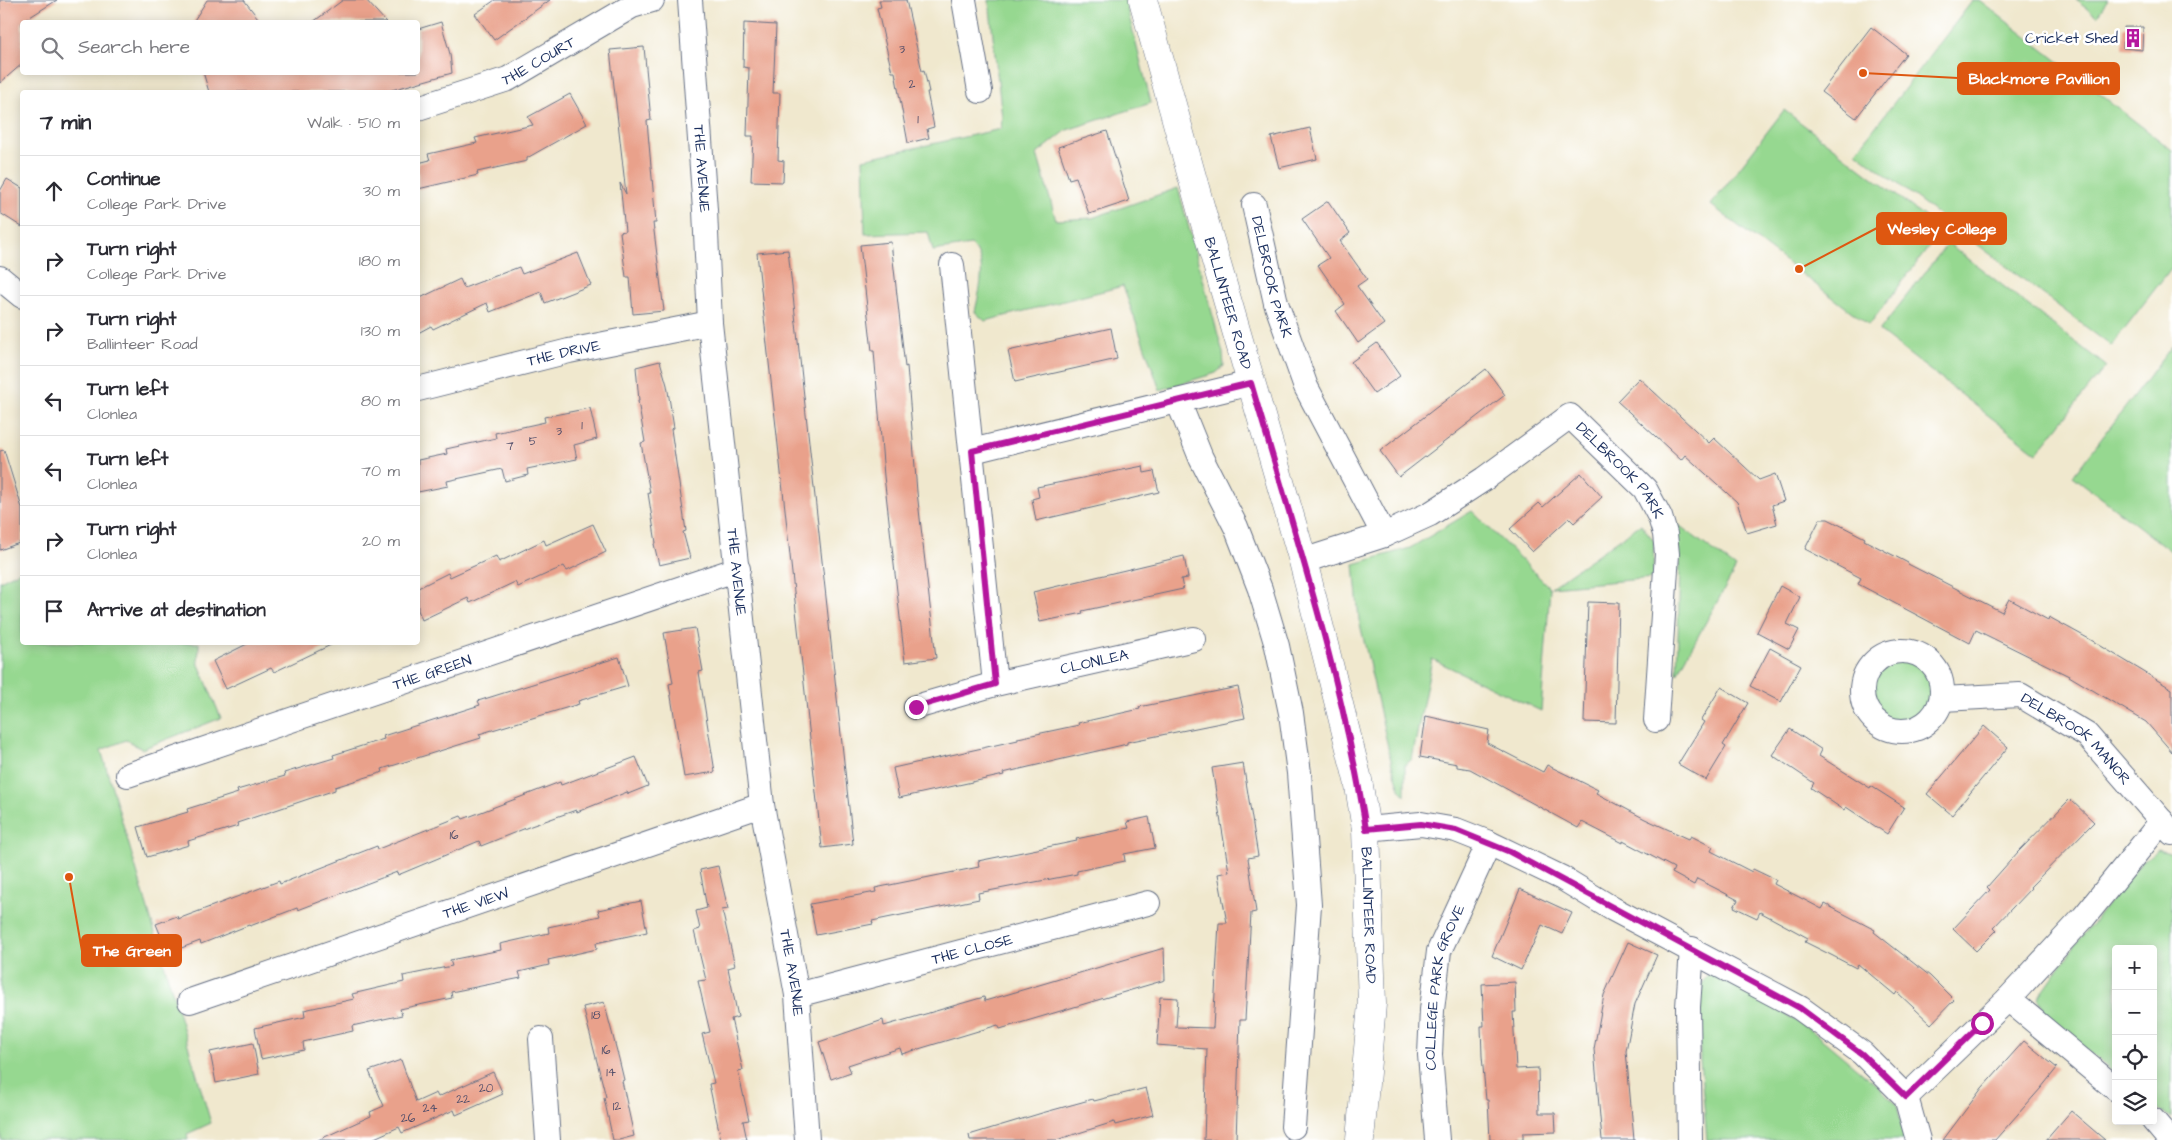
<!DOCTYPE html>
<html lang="en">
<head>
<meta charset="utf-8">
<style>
	body { margin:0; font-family:"Architects Daughter",sans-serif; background:#f7f7f7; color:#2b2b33 }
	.controls { position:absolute; right:15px; bottom:15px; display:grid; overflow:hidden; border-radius:5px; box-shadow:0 2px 12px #0003 }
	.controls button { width:45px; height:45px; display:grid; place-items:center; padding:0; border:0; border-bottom:1px solid #e1e1e2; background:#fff; color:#2b2b33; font:25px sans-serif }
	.stop { position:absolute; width:15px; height:15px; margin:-11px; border:4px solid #b5179e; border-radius:50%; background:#fff }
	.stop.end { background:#b5179e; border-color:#fff; box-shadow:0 1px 5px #0008 }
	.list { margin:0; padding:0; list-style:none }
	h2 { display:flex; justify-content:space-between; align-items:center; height:65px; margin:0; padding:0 20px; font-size:21px }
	h2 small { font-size:16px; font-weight:400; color:#7c7c81 }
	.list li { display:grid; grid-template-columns:32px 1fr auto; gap:15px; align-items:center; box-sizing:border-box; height:70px; padding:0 20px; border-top:1px solid #e1e1e2 }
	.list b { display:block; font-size:19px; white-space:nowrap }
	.list p { margin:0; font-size:16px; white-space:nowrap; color:#7c7c81 }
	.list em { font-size:16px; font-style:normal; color:#7c7c81 }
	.icon { flex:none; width:28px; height:28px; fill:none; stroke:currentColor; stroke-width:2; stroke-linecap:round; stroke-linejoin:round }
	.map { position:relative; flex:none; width:2172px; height:1140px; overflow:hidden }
	.search { position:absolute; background:#fff; box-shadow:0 2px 12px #0003; left:20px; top:20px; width:400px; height:55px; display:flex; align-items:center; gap:12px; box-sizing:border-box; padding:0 18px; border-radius:5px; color:#7c7c81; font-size:19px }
	.panel { position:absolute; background:#fff; box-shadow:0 2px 12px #0003; left:20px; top:90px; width:400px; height:555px; border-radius:5px }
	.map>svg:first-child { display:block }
	.green { fill:#96d890; stroke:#588477 }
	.building { fill:#e9a18b }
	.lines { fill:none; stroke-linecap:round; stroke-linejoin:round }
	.street-casing { stroke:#667085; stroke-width:26 }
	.secondary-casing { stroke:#667085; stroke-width:29 }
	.street { stroke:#fff; stroke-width:24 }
	.secondary { stroke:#fff; stroke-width:28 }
	.route { stroke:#b5179e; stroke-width:6 }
	.labels { text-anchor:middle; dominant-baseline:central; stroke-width:5; stroke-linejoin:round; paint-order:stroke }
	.number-label { font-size:12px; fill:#4e4c69 }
	.poi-label { font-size:15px; fill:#1b2f5e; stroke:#fff; text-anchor:end }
	.street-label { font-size:15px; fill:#1b2f5e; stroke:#fff }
	.leader { fill:none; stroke:#de5710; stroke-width:2 }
	.callout-dot { fill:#de5710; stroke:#fff; stroke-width:2 }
	.callout { fill:#de5710; stroke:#de5710; stroke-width:2 }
	.callout-label { font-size:16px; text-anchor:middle; font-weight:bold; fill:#fff }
</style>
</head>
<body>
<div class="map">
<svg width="2172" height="1140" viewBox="0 0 2172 1140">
	<rect width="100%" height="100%" fill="#fff"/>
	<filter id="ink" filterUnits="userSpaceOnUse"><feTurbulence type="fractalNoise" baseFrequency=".02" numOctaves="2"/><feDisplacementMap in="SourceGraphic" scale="10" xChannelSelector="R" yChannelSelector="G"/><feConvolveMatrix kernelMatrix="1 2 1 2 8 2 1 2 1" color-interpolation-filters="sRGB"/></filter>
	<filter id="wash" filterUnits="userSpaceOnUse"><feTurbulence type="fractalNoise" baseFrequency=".0096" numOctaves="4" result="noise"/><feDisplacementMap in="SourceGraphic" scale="20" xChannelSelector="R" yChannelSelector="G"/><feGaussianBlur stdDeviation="1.12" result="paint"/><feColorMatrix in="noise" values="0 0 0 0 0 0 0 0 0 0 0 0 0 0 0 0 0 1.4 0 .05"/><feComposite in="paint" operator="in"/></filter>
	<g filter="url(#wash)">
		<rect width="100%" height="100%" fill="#f0e8ce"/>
		<g class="green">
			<path d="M989,0h136l26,103 -84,27 -30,24 19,66 36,-2 86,-30 45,165 1,13 -8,7 -56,17 -37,-104 -138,35 -10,-9c4,-20 14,-52 -4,-67l-38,6 -5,-19 -63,2 -2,-75 138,-30 1,-11z"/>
			<polygon points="1973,0 1979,0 2172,150 2172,267 2111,346 1856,152"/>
			<polygon points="2075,0 2108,0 2097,16"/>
			<polygon points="1784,110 1942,230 1869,325 1711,205"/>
			<polygon points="1948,243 2106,366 2037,453 1879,331"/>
			<polygon points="2172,346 2172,552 2073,476"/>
			<polygon points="1472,511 1550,588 1541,711 1432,659 1412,759 1405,765 1405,796 1401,791 1392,765 1365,645 1359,620 1354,564 1410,548"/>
			<polygon points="1676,523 1736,568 1677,674 1680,563"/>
			<polygon points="1641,524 1654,541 1653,578 1551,587"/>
			<polygon points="22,570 22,642 199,643 198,662 221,718 142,749 126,740 101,750 211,1123 187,1134 188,1140 1,1140 0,581"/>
			<circle cx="1903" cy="691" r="33"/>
			<polygon points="2157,850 2172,853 2171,1118 2153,1105 2153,949 2116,949 2116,1074 2099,1059 2055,1029 2038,998 2076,944 2142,862"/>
			<polygon points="1720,973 1812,1031 1880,1088 1897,1105 1905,1140 1707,1140 1700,1060 1700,988 1708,975"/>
		</g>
		<g id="blocks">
			<g class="building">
				<polygon points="0,0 57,0 22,22 22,64 0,83"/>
				<polygon points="207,0 244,0 261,22 193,22"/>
				<polygon points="343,0 366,0 386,22 313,22"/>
				<polygon points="495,0 550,0 494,40 475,14"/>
				<polygon points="879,0 906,0 922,71 924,70 929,92 927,92 934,127 927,129 929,138 908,143 895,72 892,72 877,8 881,7"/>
				<polygon points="441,22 450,54 452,73 385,92 209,92 203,72 418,72 418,29"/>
				<polygon points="744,23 776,25 773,93 780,93 778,160 784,161 783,182 751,181 753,136 747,136 749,68 743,67"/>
				<polygon points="1871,27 1906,54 1856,118 1821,92"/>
				<polygon points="2124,27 2143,27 2142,50 2123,48"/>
				<polygon points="644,47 651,120 647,121 656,223 653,223 664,311 633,314 630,277 626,277 620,232 625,231 620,183 626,194 610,50"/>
				<polygon points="570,94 587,124 527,158 527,161 477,172 478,175 418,189 418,163 430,160 428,154 477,143 475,138 533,125 528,117"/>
				<polygon points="1310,128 1317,159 1279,168 1271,137"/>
				<polygon points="1107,131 1129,201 1089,214 1076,177 1069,179 1058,147"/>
				<polygon points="7,179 22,188 22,227 0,213 0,191"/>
				<polygon points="1328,201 1350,233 1340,241 1367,279 1357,286 1384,324 1358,343 1336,311 1345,304 1318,265 1329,258 1302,219"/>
				<polygon points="891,242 905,367 907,366 917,492 936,658 905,662 884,476 874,351 872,351 860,245"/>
				<polygon points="788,250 853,844 822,848 757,253"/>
				<polygon points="578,253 591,285 545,303 541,292 490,312 487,303 433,329 431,326 418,333 418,299 460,279 464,288 519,267 522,274"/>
				<polygon points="1111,328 1117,359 1015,382 1008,351"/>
				<polygon points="1377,343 1400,376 1374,394 1351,362"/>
				<polygon points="660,361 667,385 674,428 671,429 686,531 683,532 690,558 659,565 654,544 656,543 648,493 650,493 641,443 645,442 638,401 639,401 636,367"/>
				<polygon points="1486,369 1505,395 1399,477 1380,451"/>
				<polygon points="1639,378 1709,443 1714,438 1759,480 1775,474 1784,501 1772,505 1777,524 1747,533 1737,502 1685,455 1681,460 1617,401"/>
				<polygon points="590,408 597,439 574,445 577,459 527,469 528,475 505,481 502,469 447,481 448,486 418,492 418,460 447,454 446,449 496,438 495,433 545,422 544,417"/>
				<polygon points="4,450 22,508 22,542 0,550 0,451"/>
				<polygon points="1143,466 1144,473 1154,471 1159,492 1036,521 1032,499 1039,497 1037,487"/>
				<polygon points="1581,473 1602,497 1574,523 1569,518 1532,552 1510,529 1539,503 1543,507"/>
				<polygon points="1820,519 1828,519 1865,538 1864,540 1908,563 1908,564 2002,612 2009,599 2048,620 2049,617 2091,640 2172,689 2172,752 2146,722 2069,676 1976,630 1970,643 1858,584 1861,578 1805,549"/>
				<polygon points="593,524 606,552 567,571 564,566 518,587 515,582 470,603 468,598 422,620 418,610 418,588 448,573 450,577 496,556 499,562 544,540 546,545"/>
				<polygon points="1184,556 1188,578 1181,579 1183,589 1082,611 1083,613 1040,622 1033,592"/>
				<polygon points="1780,586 1800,597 1787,624 1799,630 1789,649 1757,632"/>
				<polygon points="1588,602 1619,603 1616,723 1584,722"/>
				<polygon points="695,628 703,671 699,672 715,772 684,777 669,684 673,683 664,633"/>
				<polygon points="251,642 337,642 274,672 271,668 226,689 213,661"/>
				<polygon points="1770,648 1801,665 1781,702 1750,686"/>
				<polygon points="619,657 628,686 578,701 579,704 479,734 481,738 382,769 383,772 335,787 335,790 237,823 238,826 188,841 189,845 147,857 138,827 188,812 187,809 238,793 237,790 285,776 284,773 334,758 333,755 384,739 383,736 480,705 478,701"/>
				<polygon points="1238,687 1245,718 1127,742 1127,744 1003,773 1004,775 899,798 893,768 1018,740 1018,738 1079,725 1078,723 1140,709 1139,707"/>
				<polygon points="1721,687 1748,703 1723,745 1726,747 1706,780 1678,764 1704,722 1701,720"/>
				<polygon points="1426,716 1489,730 1487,743 1543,772 1547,765 1598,790 1596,793 1645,819 1689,839 1691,836 1713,847 1711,851 1752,872 1753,869 1776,880 1774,884 1822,909 1825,904 1875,930 1874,932 1930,976 1954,1000 1931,1024 1897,992 1895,995 1858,964 1856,968 1833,956 1805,942 1808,938 1760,912 1757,918 1734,907 1738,900 1717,889 1697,879 1694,885 1672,873 1674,868 1623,841 1623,843 1582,822 1578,828 1470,769 1457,767 1457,764 1420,757"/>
				<polygon points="1984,726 2008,747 1952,815 1927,794"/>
				<polygon points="1790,729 1822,750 1819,756 1870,788 1871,786 1904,807 1887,834 1846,807 1844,810 1811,788 1814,783 1772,755"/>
				<polygon points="636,757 648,786 628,794 627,792 577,812 576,810 531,826 481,846 479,841 398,875 397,872 298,910 297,908 250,926 249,925 201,944 200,941 168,953 156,924 177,916 178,919 279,881 280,884 377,846 378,849 461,816 463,819 560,782 561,785"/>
				<polygon points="1243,763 1258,856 1248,858 1256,912 1251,913 1245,1020 1240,1020 1236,1140 1204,1140 1207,1049 1157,1045 1160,997 1178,998 1176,1027 1213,1028 1219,923 1227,923 1218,874 1229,872 1212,768"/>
				<polygon points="2070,799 2094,822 2030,887 2031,888 1994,927 1997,930 1976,951 1953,929 1990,890 1987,887 2018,852"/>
				<polygon points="1149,817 1155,848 1124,854 1125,861 1077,871 1077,874 978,893 979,899 872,921 873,924 816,935 810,904 876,892 875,888 979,867 978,861 1077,841 1076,839 1129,828 1127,822"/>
				<polygon points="718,866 728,909 722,910 735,966 728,968 738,1017 731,1019 743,1070 738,1071 749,1120 743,1121 747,1140 721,1140 709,1084 714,1083 702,1034 710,1032 698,981 706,980 694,931 700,929 696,911 707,908 700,870"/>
				<polygon points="1520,889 1572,913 1562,934 1542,925 1521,970 1492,956"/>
				<polygon points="641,901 647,932 596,943 597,949 548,960 549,965 519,972 521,978 451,992 452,998 400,1009 402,1015 352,1026 353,1031 303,1042 304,1050 261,1059 255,1028 305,1017 304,1010 354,999 352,994 404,982 403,976 452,966 450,960 501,950 500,944 549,933 548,927 600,916 598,910"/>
				<polygon points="1628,942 1657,955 1635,1004 1626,1051 1634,1140 1602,1140 1594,1049 1604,995"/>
				<polygon points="1164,948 1165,980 1000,1029 998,1025 902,1054 900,1048 848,1065 851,1072 831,1079 819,1042 883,1020 884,1026 984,997 985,1001"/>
				<polygon points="1515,982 1516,1012 1513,1012 1516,1069 1538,1068 1539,1113 1555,1113 1556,1132 1523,1133 1523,1140 1490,1140 1488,1100 1486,1100 1482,1056 1481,1026 1484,1026 1482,984"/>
				<polygon points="604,1002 619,1059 624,1080 622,1081 634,1136 619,1140 613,1140 604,1098 606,1097 583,1007"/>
				<polygon points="2024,1041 2057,1068 2041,1088 1995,1140 1943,1140 1982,1088"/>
				<polygon points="253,1043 259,1074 216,1083 210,1052"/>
				<polygon points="401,1060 416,1102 436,1093 438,1097 493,1072 503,1094 456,1115 454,1110 402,1133 399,1127 370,1140 318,1140 371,1116 370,1112 384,1106 369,1071"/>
				<polygon points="1146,1088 1153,1115 1115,1125 1114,1122 1056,1140 970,1140 969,1135 1042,1113 1093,1099 1094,1101"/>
				<polygon points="2071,1111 2105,1140 2046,1140"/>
			</g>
		</g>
	</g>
	<g filter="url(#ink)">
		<use href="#blocks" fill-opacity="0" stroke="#667085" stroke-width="1"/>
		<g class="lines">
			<g class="street-casing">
				<g id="street">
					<path id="s1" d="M690,0l15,210 5,113 52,482 35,190 10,145"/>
					<polyline points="964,0 980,91"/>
					<path id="s2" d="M418,108l90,-29 124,-73 20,-6"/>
					<path id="s3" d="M1254,205l22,98 30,84 78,148"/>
					<polyline points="952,265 995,684"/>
					<polyline points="0,278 22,296"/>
					<path id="s4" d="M418,389l151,-38 141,-28"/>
					<polyline points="1178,401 1201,458 1236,527 1260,589 1277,646 1291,713 1299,773 1309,905 1293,1127"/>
					<polyline points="972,451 1251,383"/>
					<path id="s5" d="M1303,561l81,-26 46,-21 54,-35 86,-63 75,73 15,28 5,17 2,20 -11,166"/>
					<circle cx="1902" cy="691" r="40"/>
					<path id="s6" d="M1942,699l78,-4 67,40 85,98"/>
					<path id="s7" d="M916,707l79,-23 199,-45"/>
					<path id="s8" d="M128,775l610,-206"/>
					<polyline points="1366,829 1421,824 1456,830 1489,843 1562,878 1613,909 1800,1008 1862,1053 1906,1097 1918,1140"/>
					<path id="s9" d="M797,995l351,-92"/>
					<polyline points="2008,999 2116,1089"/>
					<path id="s10" d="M190,1001l572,-196"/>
					<polyline points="541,1039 548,1140"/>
					<polyline points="1906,1097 2008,999 2084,917 2162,821"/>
					<polyline points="2153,1120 2170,1140"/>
					<path id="s11" d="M1437,1140l-7,-85 2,-45 7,-59 50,-108"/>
					<polyline points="1690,1140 1688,1007 1692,949"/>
				</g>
			</g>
			<g class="secondary-casing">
				<g id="secondary">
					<path id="s12" d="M1143,0l61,220 99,341 55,219 8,49 6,175 -12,136"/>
				</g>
			</g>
			<use href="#street" class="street"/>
			<use href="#secondary" class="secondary"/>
		</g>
	</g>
	<g class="lines" filter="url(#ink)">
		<path class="route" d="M916,707l79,-23 -23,-233 279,-68c43,147 91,294 115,446l55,-5 35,6 54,22 290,156 62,46 44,43 76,-74"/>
	</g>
	<defs>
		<g id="building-bare" transform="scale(1.5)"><path d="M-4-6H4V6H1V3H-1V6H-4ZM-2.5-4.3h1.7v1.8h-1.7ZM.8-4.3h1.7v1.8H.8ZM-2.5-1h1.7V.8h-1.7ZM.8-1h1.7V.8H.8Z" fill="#b5179e" stroke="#fff" stroke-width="2.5" paint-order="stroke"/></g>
	</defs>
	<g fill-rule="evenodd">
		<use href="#building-bare" x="2133" y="38"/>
	</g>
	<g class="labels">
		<g class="number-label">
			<text x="902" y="49">3</text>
			<text x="912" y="84">2</text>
			<text x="918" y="119">1</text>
			<text x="582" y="425">1</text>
			<text x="559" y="431">3</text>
			<text x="533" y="441">5</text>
			<text x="510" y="446">7</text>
			<text x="454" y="835">16</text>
			<text x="596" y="1015">18</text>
			<text x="606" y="1050">16</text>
			<text x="611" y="1072">14</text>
			<text x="486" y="1088">20</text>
			<text x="463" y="1099">22</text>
			<text x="617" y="1106">12</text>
			<text x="430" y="1108">24</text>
			<text x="408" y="1118">26</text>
		</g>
		<g class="poi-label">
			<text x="2118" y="38">Cricket Shed</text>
		</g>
		<g class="street-label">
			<text stroke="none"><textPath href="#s2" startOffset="130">THE COURT</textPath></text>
			<text stroke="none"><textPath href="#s1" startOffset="169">THE AVENUE</textPath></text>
			<text stroke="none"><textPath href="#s3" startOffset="74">DELBROOK PARK</textPath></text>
			<text stroke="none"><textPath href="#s12" startOffset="315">BALLINTEER ROAD</textPath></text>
			<text stroke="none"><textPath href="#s4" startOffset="150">THE DRIVE</textPath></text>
			<text stroke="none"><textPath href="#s5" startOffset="381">DELBROOK PARK</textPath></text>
			<text stroke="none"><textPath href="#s1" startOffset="574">THE AVENUE</textPath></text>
			<text stroke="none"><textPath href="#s7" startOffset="184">CLONLEA</textPath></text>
			<text stroke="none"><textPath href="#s8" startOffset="321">THE GREEN</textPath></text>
			<text stroke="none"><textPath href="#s6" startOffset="150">DELBROOK MANOR</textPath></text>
			<text stroke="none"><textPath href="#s10" startOffset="302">THE VIEW</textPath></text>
			<text stroke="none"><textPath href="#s12" startOffset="945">BALLINTEER ROAD</textPath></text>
			<text stroke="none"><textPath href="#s9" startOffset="181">THE CLOSE</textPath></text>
			<text stroke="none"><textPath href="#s1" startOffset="979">THE AVENUE</textPath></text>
			<text stroke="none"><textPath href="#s11" startOffset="155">COLLEGE PARK GROVE</textPath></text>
		</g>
	</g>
	<path class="leader" d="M1863 73L1958 78M1799 269L1877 228M69 877L82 951"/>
	<g class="callout-dot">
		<circle cx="1863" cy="73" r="5"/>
		<circle cx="1799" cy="269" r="5"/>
		<circle cx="69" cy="877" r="5"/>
	</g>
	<g class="callout">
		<rect x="1958" y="63" width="161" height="31" rx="5"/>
		<rect x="1877" y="213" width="129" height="31" rx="5"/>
		<rect x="82" y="935" width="99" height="31" rx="5"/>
	</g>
	<g class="callout-label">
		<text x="2039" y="84">Blackmore Pavillion</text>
		<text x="1942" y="234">Wesley College</text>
		<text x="132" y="956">The Green</text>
	</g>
</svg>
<div class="controls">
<button>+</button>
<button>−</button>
<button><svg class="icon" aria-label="locate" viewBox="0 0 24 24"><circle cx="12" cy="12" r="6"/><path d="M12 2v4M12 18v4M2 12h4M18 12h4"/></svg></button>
<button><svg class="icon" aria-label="layers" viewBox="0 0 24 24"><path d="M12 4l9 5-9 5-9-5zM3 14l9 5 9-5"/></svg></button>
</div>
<div class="stop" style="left:1982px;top:1023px"></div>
<div class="stop end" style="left:916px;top:707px"></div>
<div class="search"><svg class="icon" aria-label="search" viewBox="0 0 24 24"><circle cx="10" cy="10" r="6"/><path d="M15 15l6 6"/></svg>Search here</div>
<section class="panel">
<h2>7 min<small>Walk · 510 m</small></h2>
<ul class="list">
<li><svg class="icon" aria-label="ahead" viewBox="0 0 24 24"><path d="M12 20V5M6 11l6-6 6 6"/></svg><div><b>Continue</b><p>College Park Drive</p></div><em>30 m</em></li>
<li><svg class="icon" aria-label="right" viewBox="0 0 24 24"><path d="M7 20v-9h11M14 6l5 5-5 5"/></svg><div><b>Turn right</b><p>College Park Drive</p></div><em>180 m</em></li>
<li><svg class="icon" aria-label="right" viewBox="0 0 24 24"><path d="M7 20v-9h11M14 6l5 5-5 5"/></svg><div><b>Turn right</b><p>Ballinteer Road</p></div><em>130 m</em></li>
<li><svg class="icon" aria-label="left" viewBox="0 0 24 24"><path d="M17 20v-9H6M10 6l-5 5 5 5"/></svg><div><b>Turn left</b><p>Clonlea</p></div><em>80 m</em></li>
<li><svg class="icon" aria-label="left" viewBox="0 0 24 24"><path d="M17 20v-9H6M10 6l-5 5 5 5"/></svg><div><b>Turn left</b><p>Clonlea</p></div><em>70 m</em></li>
<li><svg class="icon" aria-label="right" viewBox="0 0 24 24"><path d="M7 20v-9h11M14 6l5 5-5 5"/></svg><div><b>Turn right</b><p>Clonlea</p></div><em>20 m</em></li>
<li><svg class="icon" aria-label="arrive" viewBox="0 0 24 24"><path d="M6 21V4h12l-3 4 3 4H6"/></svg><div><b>Arrive at destination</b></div></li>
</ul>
</section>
</div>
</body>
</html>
